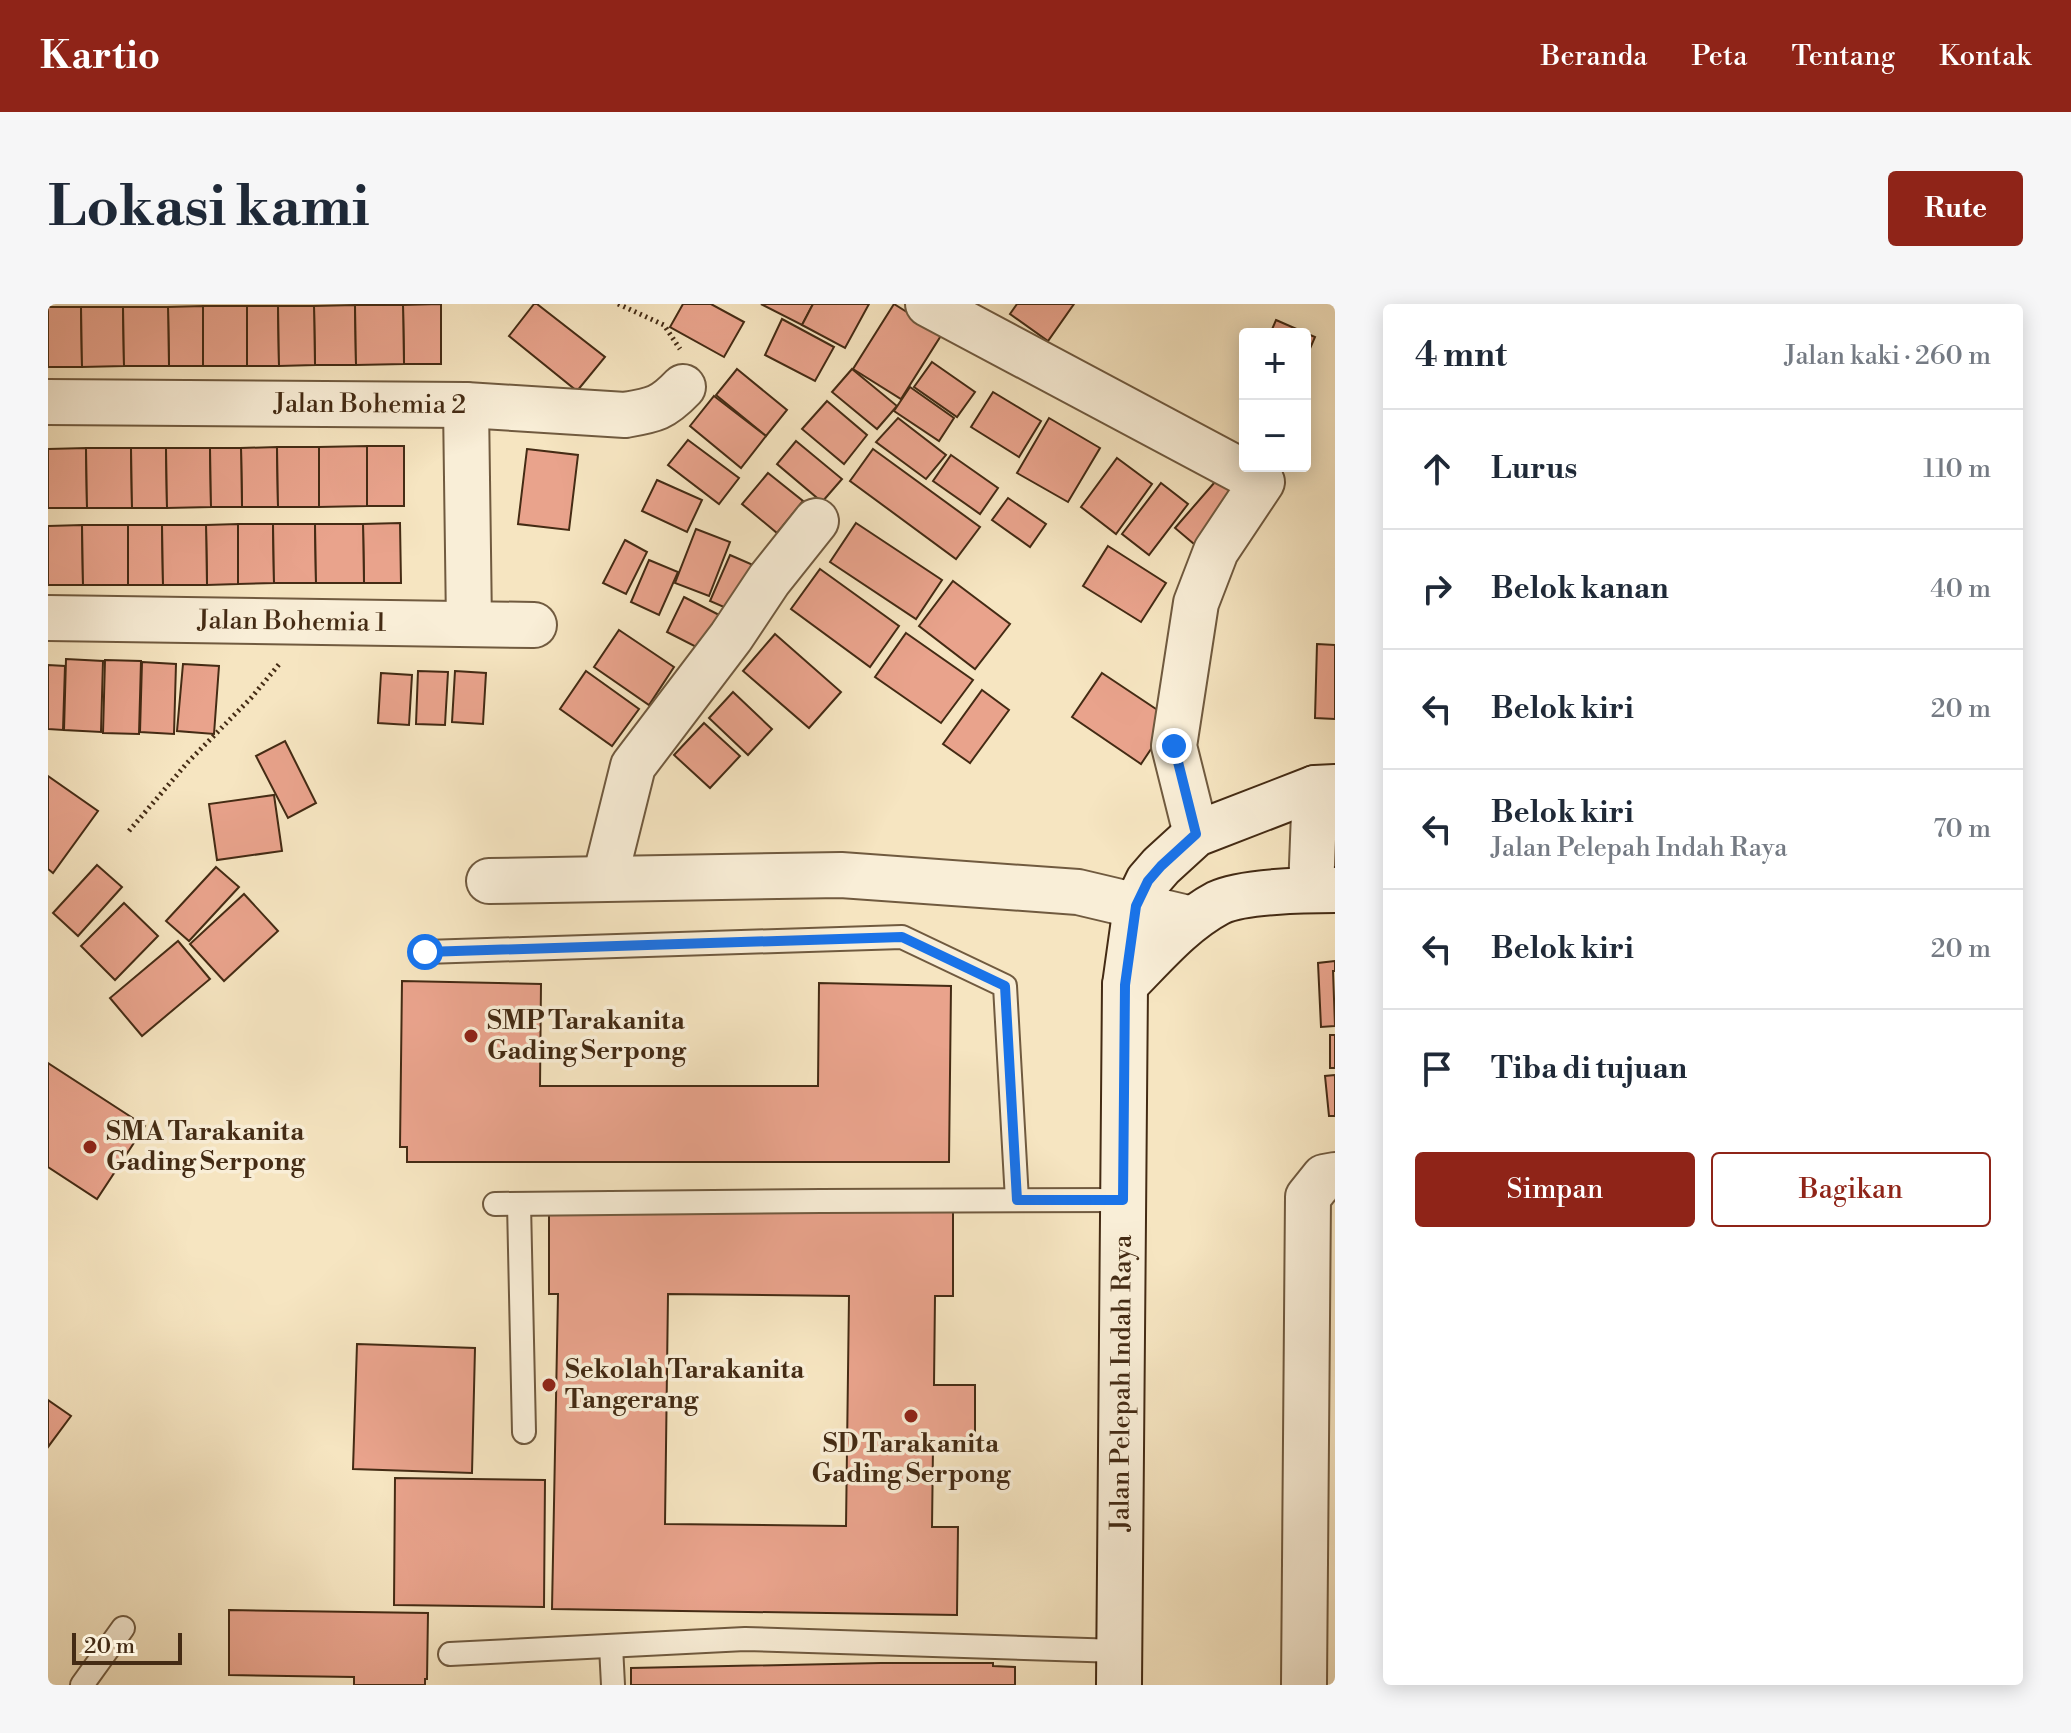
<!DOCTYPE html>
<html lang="id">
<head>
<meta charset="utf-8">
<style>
	body { margin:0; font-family:"Libre Bodoni",serif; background:#f6f6f7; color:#1f2937 }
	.controls { position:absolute; right:24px; top:24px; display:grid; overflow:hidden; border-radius:8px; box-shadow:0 4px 20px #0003 }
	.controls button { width:72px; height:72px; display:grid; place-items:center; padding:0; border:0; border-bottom:2px solid #e0e1e3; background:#fff; color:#1f2937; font:40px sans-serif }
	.scale { position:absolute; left:24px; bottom:20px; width:110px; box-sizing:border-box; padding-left:8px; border:4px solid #442b14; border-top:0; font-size:22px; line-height:28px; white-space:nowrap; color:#442b14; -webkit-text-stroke:6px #f9eed7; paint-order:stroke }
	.stop { position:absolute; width:24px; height:24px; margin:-18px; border:6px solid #1a73e8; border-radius:50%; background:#fff }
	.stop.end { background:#1a73e8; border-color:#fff; box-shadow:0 2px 8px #0008 }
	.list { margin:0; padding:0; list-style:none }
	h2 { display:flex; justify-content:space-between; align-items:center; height:104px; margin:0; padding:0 32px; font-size:34px }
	h2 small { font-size:26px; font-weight:400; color:#747a83 }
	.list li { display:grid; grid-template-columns:52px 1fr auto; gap:24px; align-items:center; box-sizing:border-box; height:120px; padding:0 32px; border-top:2px solid #e0e1e3 }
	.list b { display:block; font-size:30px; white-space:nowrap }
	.list p { margin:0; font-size:26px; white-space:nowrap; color:#747a83 }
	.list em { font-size:26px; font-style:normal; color:#747a83 }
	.actions { display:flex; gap:16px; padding:24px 32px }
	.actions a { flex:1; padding:18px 0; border:2px solid #8f2418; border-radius:8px; text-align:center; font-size:28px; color:#8f2418 }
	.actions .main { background:#8f2418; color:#fff }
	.icon { flex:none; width:44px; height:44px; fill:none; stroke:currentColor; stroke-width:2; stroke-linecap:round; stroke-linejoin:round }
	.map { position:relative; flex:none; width:1287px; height:1381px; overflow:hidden; border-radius:8px }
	header { display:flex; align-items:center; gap:48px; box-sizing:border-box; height:112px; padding:0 40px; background:#8f2418; color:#fff }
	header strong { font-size:38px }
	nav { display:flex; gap:44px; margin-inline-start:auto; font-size:28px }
	.intro { display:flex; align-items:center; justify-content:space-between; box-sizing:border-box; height:192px; padding:0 48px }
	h1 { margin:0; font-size:56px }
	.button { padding:20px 36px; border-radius:8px; background:#8f2418; color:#fff; font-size:28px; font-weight:700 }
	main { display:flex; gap:48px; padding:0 48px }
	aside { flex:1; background:#fff; border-radius:8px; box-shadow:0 4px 20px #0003 }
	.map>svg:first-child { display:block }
	.building { fill:#e9a38c; stroke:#442b14; stroke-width:2; fill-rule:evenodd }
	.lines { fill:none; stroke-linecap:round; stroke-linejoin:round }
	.lane-casing { stroke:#705a3f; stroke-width:26 }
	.street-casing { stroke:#705a3f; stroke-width:48 }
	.secondary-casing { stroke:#442b14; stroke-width:48 }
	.path { stroke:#442b14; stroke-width:5; stroke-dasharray:2 4; stroke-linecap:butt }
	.lane { stroke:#f9eed7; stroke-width:22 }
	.street { stroke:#f9eed7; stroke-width:44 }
	.secondary { stroke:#f9eed7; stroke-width:44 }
	.route { stroke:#1a73e8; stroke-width:10 }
	.poi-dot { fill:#8f2418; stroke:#f9eed7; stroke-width:3 }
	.labels { text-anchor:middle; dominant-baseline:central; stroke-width:7; stroke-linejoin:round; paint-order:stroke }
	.street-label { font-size:26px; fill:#442b14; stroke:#f9eed7 }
	.poi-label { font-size:26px; font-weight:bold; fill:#442b14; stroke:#f9eed7; text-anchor:start }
</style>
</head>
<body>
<header>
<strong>Kartio</strong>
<nav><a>Beranda</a><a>Peta</a><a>Tentang</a><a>Kontak</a></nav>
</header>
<div class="intro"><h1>Lokasi kami</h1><a class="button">Rute</a></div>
<main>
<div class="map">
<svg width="1287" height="1381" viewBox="0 0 1287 1381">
	<rect width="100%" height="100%" fill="#f6e5c1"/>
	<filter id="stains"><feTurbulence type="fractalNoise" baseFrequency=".0025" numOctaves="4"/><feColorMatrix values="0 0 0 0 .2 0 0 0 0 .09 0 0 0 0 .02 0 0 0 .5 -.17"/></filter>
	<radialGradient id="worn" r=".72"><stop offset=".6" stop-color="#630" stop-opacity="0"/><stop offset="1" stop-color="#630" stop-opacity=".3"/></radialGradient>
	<g class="building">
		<polygon points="393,0 393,60 356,60 355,1"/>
		<polygon points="486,0 489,0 557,53 529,87 461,32"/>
		<polygon points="635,0 663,0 696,18 676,53 622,23"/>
		<polygon points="713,0 765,0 754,21"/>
		<polygon points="765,0 821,0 797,44 754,21"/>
		<polygon points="846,0 894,30 853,95 805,65"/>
		<polygon points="969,0 1026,0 1000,37 962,10"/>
		<polygon points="307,1 308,61 267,61 266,2"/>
		<polygon points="307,1 355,1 356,60 308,61"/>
		<polygon points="155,2 155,62 121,62 120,3"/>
		<rect x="155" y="2" width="44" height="60"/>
		<polygon points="199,2 230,2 231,62 199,62"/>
		<polygon points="230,2 266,2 267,61 231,62"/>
		<polygon points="0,3 33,3 34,63 0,63"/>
		<polygon points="33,3 75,3 76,62 34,63"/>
		<polygon points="75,3 120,3 121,62 76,62"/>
		<polygon points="734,15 786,43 767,77 717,51"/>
		<polygon points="1228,16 1267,33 1257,56 1257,30 1222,30"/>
		<polygon points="884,58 927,88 909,113 866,83"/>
		<polygon points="689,65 739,106 718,132 668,91"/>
		<polygon points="804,65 849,102 829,125 784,88"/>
		<polygon points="862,83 906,114 891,137 846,107"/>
		<polygon points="945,88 993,117 971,153 923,123"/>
		<polygon points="666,92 718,132 693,164 642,122"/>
		<polygon points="779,97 819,131 796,160 754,125"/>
		<polygon points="850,114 898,151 878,175 828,138"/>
		<polygon points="1001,114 1052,144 1020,198 969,169"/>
		<polygon points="640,136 691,174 671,200 620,161"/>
		<polygon points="748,137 794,175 774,198 729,160"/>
		<rect x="319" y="142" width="37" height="60"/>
		<polygon points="319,142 319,202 271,203 271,143"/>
		<polygon points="229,143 230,203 194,203 193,144"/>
		<polygon points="229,143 271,143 271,203 230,203"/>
		<polygon points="38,144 39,204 0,204 0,145"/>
		<polygon points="38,144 83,144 84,204 39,204"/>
		<polygon points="83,144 118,144 119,204 84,204"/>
		<polygon points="118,144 162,144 163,203 119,204"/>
		<polygon points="162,144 193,144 194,203 163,203"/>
		<polygon points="479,145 530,151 521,226 470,220"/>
		<polygon points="825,145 932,223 908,255 802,177"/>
		<polygon points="903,151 950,184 932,210 885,177"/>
		<polygon points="1069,154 1104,180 1068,230 1033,203"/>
		<polygon points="720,169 755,197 729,229 694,200"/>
		<polygon points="1173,171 1197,192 1152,245 1127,224"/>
		<polygon points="609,176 654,196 639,228 594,207"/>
		<polygon points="1113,179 1140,200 1101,251 1074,230"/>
		<polygon points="960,194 998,220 982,243 944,216"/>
		<polygon points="352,219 353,279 316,279 315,220"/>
		<polygon points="808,219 894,276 868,315 782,258"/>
		<polygon points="190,220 190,280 159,281 158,221"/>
		<polygon points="190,220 225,220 226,279 190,280"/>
		<polygon points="225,220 267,220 268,279 226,279"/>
		<polygon points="267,220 315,220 316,279 268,279"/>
		<polygon points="34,221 35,281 0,281 0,222"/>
		<polygon points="34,221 80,221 80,281 35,281"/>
		<polygon points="80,221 114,221 115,281 80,281"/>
		<polygon points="114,221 158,221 159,281 115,281"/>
		<polygon points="648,225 682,238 661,292 627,279"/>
		<polygon points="577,236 599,248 578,290 555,279"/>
		<polygon points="1060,242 1118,279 1093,318 1035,282"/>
		<polygon points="682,251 712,264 692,310 662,297"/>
		<polygon points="601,256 630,268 611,311 583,298"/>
		<polygon points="772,265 851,322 822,363 743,305"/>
		<polygon points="905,277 962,320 927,365 871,322"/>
		<polygon points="636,293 681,316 662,350 619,328"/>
		<polygon points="571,326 626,363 601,401 546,363"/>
		<polygon points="858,329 925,376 893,419 827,373"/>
		<polygon points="727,330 793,388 761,424 695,367"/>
		<polygon points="1269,340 1287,341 1287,415 1267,414"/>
		<polygon points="18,355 55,357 53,428 16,426"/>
		<polygon points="57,356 93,357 91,430 55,429"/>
		<polygon points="94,358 128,360 126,430 92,428"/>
		<polygon points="135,360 171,362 166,430 129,427"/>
		<polygon points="0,361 17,362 15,426 0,425"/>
		<polygon points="370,367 400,368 397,421 368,420"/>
		<polygon points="407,367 438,369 435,420 404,418"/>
		<polygon points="538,367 591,405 564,442 512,405"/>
		<polygon points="333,369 364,371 361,421 330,419"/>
		<polygon points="1054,369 1123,415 1093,460 1024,413"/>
		<polygon points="934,386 961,406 922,459 895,440"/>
		<polygon points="685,388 724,425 700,451 661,414"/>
		<polygon points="656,419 692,452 662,484 626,451"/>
		<polygon points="237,437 268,499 240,514 208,452"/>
		<polygon points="0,472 50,507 5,569 0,565"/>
		<polygon points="226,491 234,547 169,556 161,500"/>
		<polygon points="49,561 74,583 30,632 5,609"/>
		<polygon points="168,563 191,583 141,637 118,617"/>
		<polygon points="196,590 230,627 176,677 142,640"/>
		<polygon points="76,599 110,632 67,676 33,642"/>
		<polygon points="130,637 162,675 94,732 62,694"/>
		<polygon points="1287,657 1287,667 1285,667 1287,722 1273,723 1270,659"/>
		<polygon points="354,677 493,680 492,782 770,782 771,679 903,682 901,858 359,858 359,843 352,843"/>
		<rect x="1282" y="731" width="5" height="33"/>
		<polygon points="0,759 97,822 49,895 0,863"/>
		<polygon points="1287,771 1287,812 1281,812 1277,772"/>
		<path d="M501,904l404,2v86h-18l-1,89h41v62h-42l-1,80h26l-1,88 -405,-6 6,-315h-9zM620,990l181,2 -3,230 -181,-2z"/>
		<polygon points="309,1040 427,1044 424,1169 305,1165"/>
		<polygon points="0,1096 23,1112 0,1143"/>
		<polygon points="347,1174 497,1176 496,1303 346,1301"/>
		<polygon points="181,1306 380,1309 379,1375 377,1375 377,1381 306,1381 306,1373 181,1371"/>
		<polygon points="833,1359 945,1359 945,1362 967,1363 967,1381 583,1381 583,1364"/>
	</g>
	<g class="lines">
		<g class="lane-casing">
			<g id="lane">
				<polyline points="377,648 854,633 957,682 969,896"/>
				<polyline points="447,900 773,897 1075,896"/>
				<polyline points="471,900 476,1128"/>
				<polyline points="563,1342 565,1381"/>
				<polyline points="402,1350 697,1335 1071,1347"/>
				<polyline points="34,1381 75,1324"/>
			</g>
		</g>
		<g class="street-casing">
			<g id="street">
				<polyline points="880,0 1214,178 1168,247 1148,299 1126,442 1148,530"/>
				<path id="s1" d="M0,98l418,3 159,10c29,-5 37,-6 58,-28"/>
				<polyline points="418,101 421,320"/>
				<path id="s2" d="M0,314l486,7"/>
				<polyline points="557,574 585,462 683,333 721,276 768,217"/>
				<polyline points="441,577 793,571 1030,588 1144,615"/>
				<polyline points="1263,586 1267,484"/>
				<polyline points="1256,1381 1260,893 1276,873 1287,871"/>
			</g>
		</g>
		<g class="secondary-casing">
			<g id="secondary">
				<path d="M1077,681c28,-28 57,-63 93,-82 24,-12 89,-13 117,-13"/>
				<path id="s3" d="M1071,1381l6,-700 11,-79 12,-25 13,-15 35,-32 119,-46 20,-1"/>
			</g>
		</g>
		<g class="path">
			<polyline points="570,0 616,21 632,45"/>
			<polyline points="81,527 140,458 203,394 233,358"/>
		</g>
		<use href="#lane" class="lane"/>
		<use href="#street" class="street"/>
		<use href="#secondary" class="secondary"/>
	</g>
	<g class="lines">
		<polyline class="route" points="377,648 854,633 957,682 969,896 1075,896 1077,681 1088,602 1100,577 1113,562 1148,530 1126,442"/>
	</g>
	<g class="poi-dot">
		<circle cx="423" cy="732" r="8"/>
		<circle cx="42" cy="843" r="8"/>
		<circle cx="501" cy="1081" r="8"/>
		<circle cx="863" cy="1112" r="8"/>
	</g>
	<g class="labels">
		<g class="street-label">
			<text stroke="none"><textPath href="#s1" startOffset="322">Jalan Bohemia 2</textPath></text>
			<text stroke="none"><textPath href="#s2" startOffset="244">Jalan Bohemia 1</textPath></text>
			<text stroke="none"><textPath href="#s3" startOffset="302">Jalan Pelepah Indah Raya</textPath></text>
		</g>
		<g class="poi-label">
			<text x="439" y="717">SMP Tarakanita<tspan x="439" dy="30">Gading Serpong</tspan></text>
			<text x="58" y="828">SMA Tarakanita<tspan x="58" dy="30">Gading Serpong</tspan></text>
			<text x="517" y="1066">Sekolah Tarakanita<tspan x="517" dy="30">Tangerang</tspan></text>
			<text x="863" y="1140" text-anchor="middle">SD Tarakanita<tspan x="863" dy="30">Gading Serpong</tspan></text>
		</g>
	</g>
	<rect width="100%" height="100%" filter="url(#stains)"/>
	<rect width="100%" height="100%" fill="url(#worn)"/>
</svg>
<div class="controls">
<button>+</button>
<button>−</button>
</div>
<div class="scale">20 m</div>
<div class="stop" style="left:377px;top:648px"></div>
<div class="stop end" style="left:1126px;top:442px"></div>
</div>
<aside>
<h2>4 mnt<small>Jalan kaki · 260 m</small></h2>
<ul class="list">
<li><svg class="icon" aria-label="ahead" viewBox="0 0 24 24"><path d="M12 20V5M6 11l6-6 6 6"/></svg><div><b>Lurus</b></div><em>110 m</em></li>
<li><svg class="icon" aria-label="right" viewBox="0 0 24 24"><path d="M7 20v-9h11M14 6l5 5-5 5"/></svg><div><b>Belok kanan</b></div><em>40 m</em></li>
<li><svg class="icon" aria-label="left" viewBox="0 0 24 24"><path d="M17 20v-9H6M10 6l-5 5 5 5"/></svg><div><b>Belok kiri</b></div><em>20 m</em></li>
<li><svg class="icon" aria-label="left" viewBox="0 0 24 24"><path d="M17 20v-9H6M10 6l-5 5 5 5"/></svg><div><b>Belok kiri</b><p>Jalan Pelepah Indah Raya</p></div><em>70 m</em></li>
<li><svg class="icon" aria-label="left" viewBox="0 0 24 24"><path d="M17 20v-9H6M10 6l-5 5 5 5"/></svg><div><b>Belok kiri</b></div><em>20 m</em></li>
<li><svg class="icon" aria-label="arrive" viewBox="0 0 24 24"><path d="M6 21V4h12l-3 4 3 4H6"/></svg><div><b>Tiba di tujuan</b></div></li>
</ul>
<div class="actions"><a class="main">Simpan</a><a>Bagikan</a></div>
</aside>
</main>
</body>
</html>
